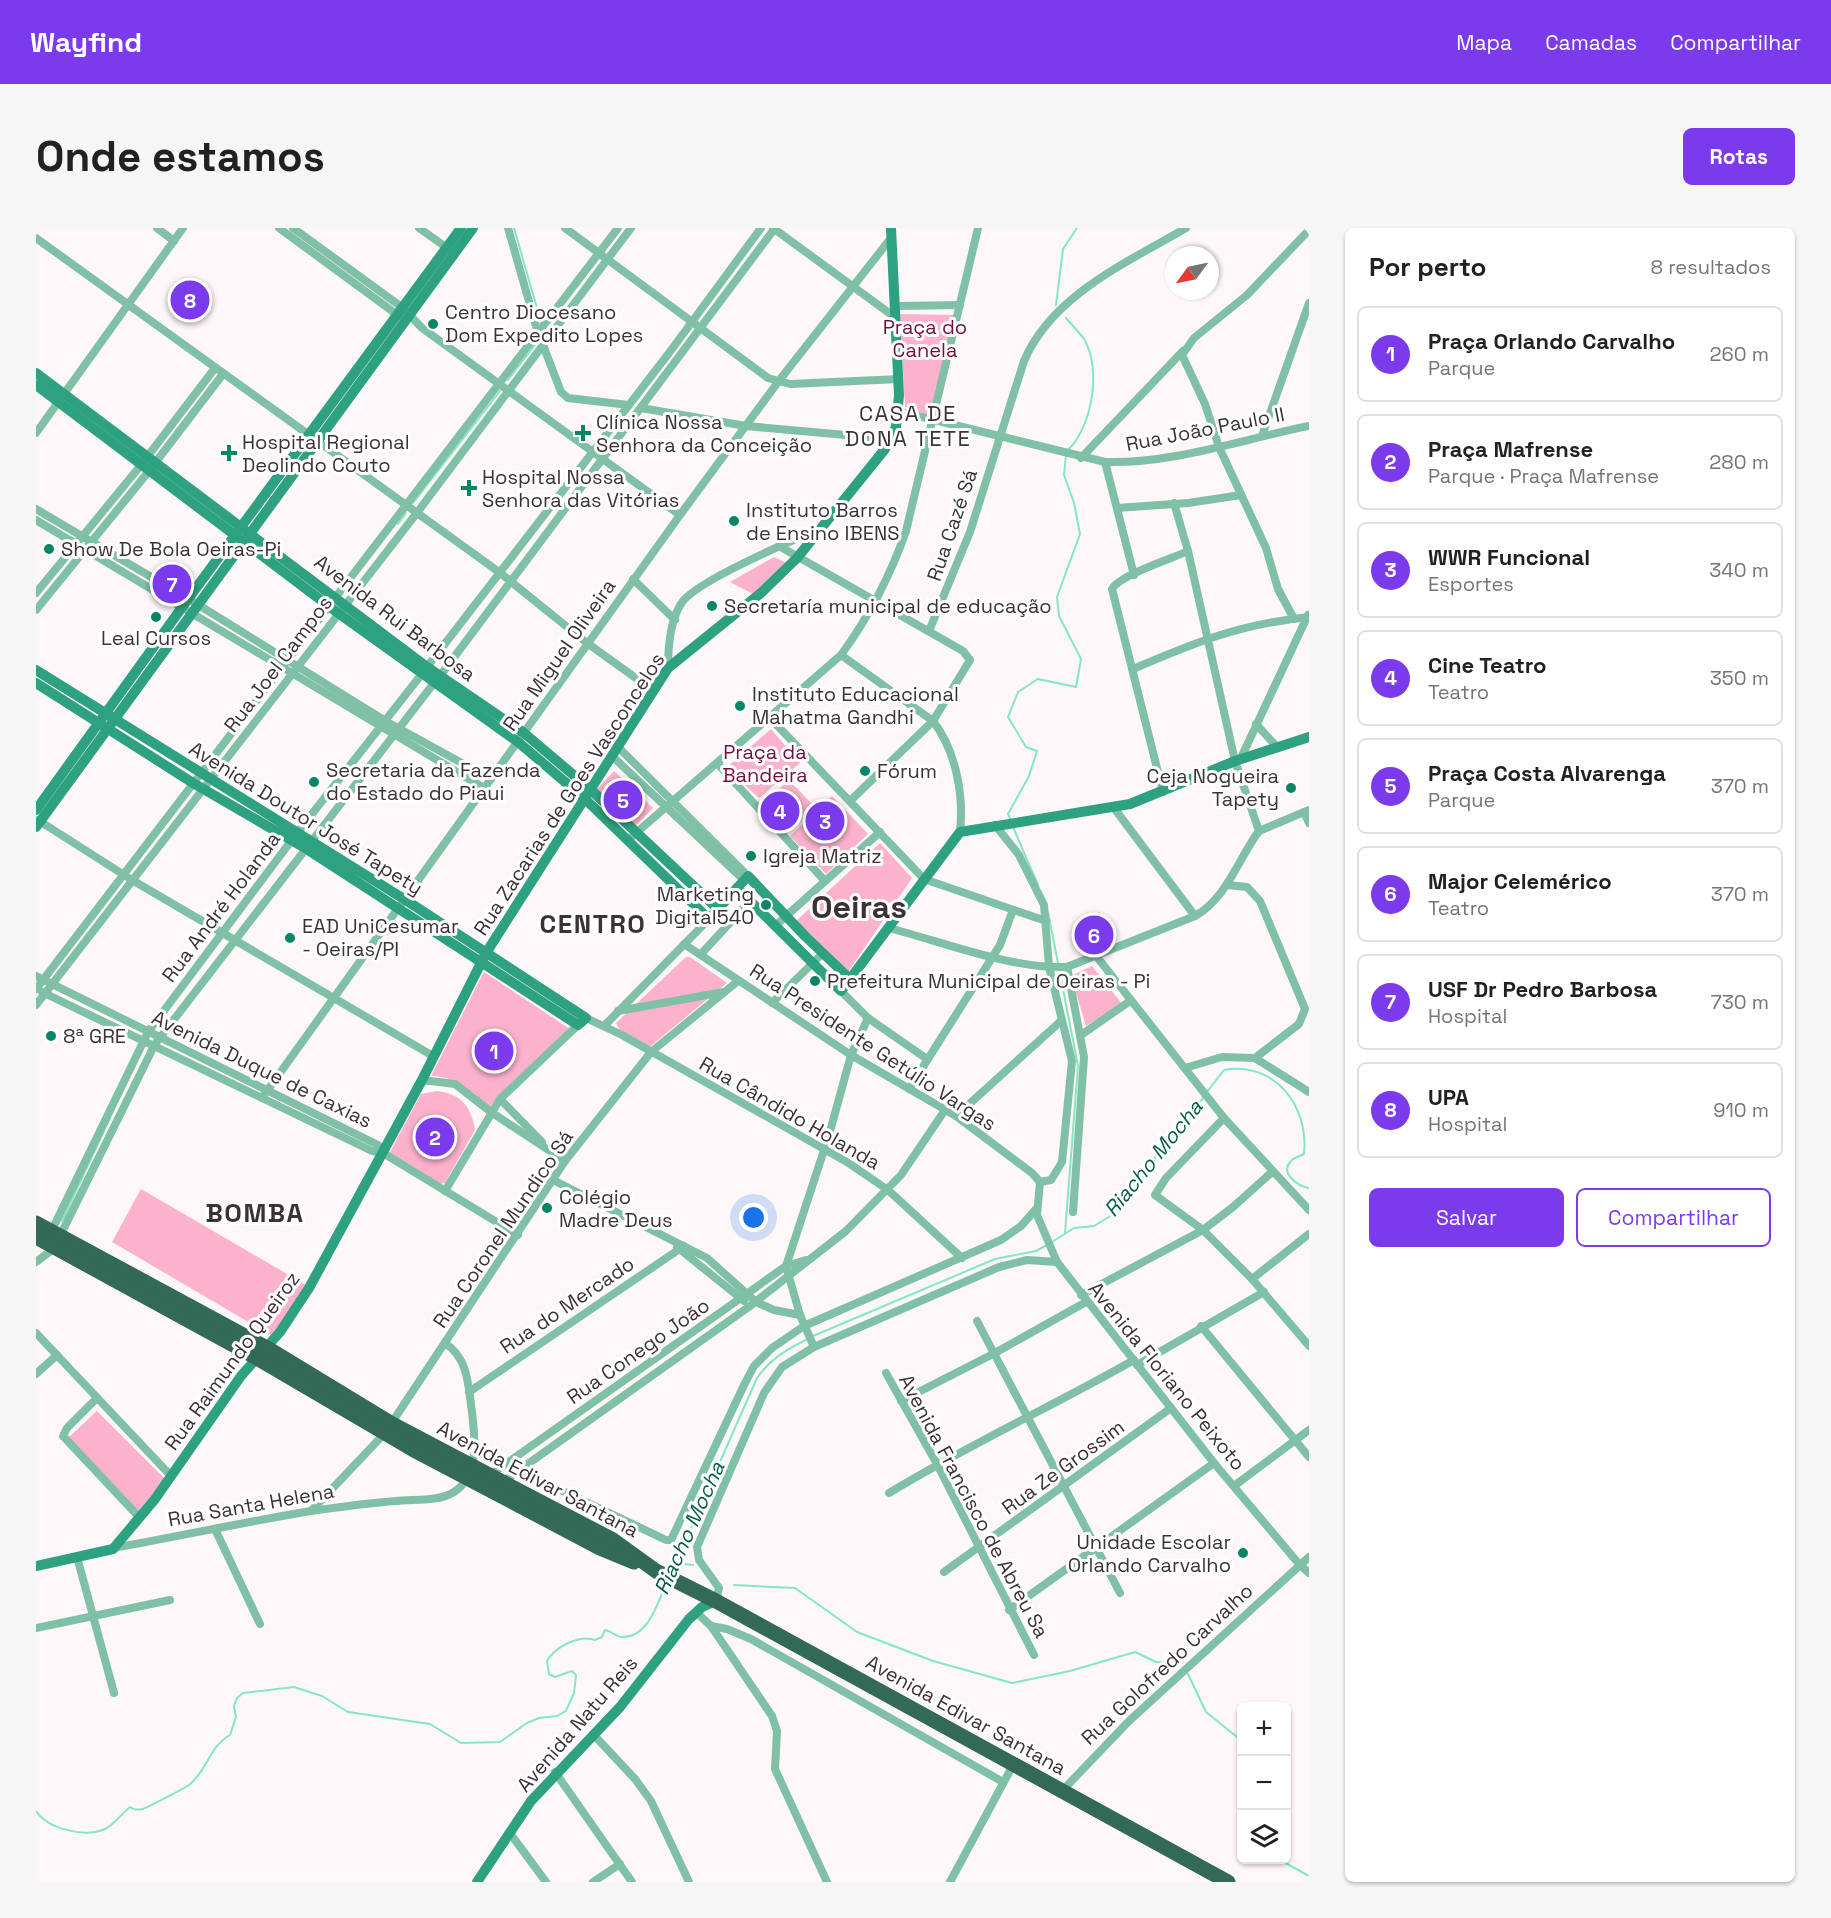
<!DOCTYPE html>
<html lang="pt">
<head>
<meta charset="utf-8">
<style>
	body { margin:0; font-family:"Space Grotesk",sans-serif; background:#f6f6f6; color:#202124 }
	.controls { position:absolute; right:18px; bottom:18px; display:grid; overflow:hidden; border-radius:9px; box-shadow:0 2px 4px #0004 }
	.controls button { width:54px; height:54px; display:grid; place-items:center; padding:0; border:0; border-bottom:2px solid #e0e0e0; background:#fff; color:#202124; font:30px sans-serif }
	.compass { position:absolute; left:1129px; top:18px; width:54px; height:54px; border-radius:50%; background:#fff; box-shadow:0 2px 4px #0004; rotate:237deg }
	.you { position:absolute; left:718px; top:990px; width:21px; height:21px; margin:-15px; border:4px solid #fff; border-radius:50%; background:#1a73e8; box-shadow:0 0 0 9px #1a73e833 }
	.badge { display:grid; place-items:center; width:39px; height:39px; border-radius:50%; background:#7c3aed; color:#fff; font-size:20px; font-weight:700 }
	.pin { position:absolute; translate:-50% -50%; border:3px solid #fff; box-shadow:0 2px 6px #0006 }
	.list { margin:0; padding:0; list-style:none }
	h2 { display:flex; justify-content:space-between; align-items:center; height:78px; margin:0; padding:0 24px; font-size:26px }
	h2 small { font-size:20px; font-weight:400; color:#757577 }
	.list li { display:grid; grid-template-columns:39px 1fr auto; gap:18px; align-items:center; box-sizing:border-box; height:96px; margin:0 12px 12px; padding:0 12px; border:2px solid #e0e0e0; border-radius:9px }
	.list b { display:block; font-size:22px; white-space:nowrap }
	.list p { margin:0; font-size:20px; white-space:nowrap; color:#757577 }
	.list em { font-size:20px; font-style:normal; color:#757577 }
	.actions { display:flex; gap:12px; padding:18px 24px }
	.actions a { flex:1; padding:14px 0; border:2px solid #7c3aed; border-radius:9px; text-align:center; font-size:21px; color:#7c3aed }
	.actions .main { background:#7c3aed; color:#fff }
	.icon { flex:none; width:33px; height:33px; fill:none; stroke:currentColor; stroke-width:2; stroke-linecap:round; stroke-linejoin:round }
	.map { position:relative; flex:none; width:1273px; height:1654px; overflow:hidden; border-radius:9px }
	header { display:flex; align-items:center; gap:36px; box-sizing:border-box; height:84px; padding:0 30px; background:#7c3aed; color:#fff }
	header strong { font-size:28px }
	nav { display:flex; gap:33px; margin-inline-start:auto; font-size:21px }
	.intro { display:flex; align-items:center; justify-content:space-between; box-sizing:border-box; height:144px; padding:0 36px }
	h1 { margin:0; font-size:42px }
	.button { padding:15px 27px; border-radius:9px; background:#7c3aed; color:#fff; font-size:21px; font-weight:700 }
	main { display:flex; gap:36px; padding:0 36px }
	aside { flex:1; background:#fff; border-radius:9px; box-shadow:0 2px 4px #0004 }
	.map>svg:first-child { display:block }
	.green { fill:#fcb2cd }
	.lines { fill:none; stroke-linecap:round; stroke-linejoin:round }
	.stream { stroke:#83e7c4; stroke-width:2 }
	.street { stroke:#7fc0a7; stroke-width:8 }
	.secondary { stroke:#2ea280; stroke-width:10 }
	.highway { stroke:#326957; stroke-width:15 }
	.poi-dot { fill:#088566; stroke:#fff; stroke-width:2 }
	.labels { text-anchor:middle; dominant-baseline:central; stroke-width:6; stroke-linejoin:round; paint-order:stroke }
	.poi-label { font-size:20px; fill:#3d3135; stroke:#fff; text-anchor:start }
	.park-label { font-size:20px; fill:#720f42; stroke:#fff }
	.street-label { font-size:20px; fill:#3d3135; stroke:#fff }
	.water-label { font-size:21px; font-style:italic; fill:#065c46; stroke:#fff }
	.quarter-label { font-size:22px; letter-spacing:1.5px; fill:#3d3135; stroke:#fff }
	.district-label { font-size:26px; font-weight:bold; letter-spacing:1.5px; fill:#3d3135; stroke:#fff }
	.town-label { font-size:32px; font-weight:bold; fill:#3d3135; stroke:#fff }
</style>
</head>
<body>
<header>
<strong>Wayfind</strong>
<nav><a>Mapa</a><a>Camadas</a><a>Compartilhar</a></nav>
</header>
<div class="intro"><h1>Onde estamos</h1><a class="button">Rotas</a></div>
<main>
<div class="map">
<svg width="1273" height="1654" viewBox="0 0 1273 1654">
	<rect width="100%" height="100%" fill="#fdf7f9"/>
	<g class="green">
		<polygon points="864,86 918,87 896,188 869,179"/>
		<polygon points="738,329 755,337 719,367 694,354"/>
		<polygon points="735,501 764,535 723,570 690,540"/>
		<polygon points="578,543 617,580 596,602 557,565"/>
		<polygon points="753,552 776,576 764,588 741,563"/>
		<polygon points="796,568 832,606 790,646 754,608"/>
		<polygon points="844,615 876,650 812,744 758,695"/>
		<polygon points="650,729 654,729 691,755 610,822 586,807 580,795"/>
		<polygon points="1056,738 1086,776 1050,798 1035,748"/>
		<path d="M448,744l86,57 -86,83c-14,-23 -26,-35 -53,-36z"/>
		<path d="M401,863c25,3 34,16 38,39l-30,53 -8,1 -45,-28 -2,-4 31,-58z"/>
		<polygon points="105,961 270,1057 238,1109 76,1014"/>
		<polygon points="61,1183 129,1251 102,1283 32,1210"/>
	</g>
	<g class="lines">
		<g class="stream">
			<polyline points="478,0 505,94"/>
			<polyline points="1020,77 1027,21 1041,0"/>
			<path d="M1030,90c6,7 13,14 18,21 18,30 8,88 -16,111"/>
			<polyline points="472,152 508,105"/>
			<polyline points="377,275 464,163"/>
			<polyline points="362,296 370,285"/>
			<polyline points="975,593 972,586 993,548 1001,523 990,519 972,489 982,464 1002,451 1040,459 1045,431 1023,388 1021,369 1044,306 1038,275 1028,247 1030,227"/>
			<polyline points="977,599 1002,657"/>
			<polyline points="1012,684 1042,838 1029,1005"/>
			<path d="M1171,864l17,-22c51,-9 85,36 80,84 -4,2 -11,4 -13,7 -12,12 7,25 18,27"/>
			<polyline points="26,993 74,890"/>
			<polyline points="1016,1014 1038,1000 1058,998 1081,984 1091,966 1116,937 1121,925 1168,869"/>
			<polyline points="777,1108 959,1031 1000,1023 1011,1017"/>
			<polyline points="640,1335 657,1337"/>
			<path d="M636,1343l85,-193c13,-19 30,-29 51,-39"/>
			<polyline points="698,1357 759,1360 821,1404 897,1433 976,1455 1034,1443 1099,1424 1120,1434 1144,1436"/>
			<polyline points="1152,1446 1170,1484 1206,1513"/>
			<path d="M0,1583c12,18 49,27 69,18 9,-4 17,-16 25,-22 4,3 7,3 13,2 5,-2 42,-21 46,-24 19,-15 19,-37 41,-50l6,-18 -2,-11 3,-8 6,-5 51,-6 28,9 26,16 82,12 31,19 39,-1 27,-19 12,-5 18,-2 9,-5 8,-18 2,-18 -4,-4 -17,6 -6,-3 -2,-13c8,-14 32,-27 48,-21l7,-3 3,-7c7,1 11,7 17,7 27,1 36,-36 45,-55"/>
			<polyline points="1244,1632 1273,1648"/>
		</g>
		<g class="street">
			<polyline points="121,0 138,13"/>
			<polyline points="243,0 363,88"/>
			<polyline points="257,0 367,80 386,100 644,287"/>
			<polyline points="383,0 414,22"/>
			<polyline points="472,0 502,105"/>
			<polyline points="529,0 732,150 754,156 863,151"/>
			<polyline points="737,0 860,90"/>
			<polyline points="0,10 463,344 551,415 618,463"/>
			<polyline points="860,78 924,77"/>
			<polyline points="507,117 525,164 532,170 593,177"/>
			<polyline points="605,180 710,198 855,211"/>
			<path d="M862,183l207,51c68,2 138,-23 204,-36"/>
			<polyline points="0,205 147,0"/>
			<polyline points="1226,208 1273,75"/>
			<polyline points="1045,230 1147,123"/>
			<polyline points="1069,234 1098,347"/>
			<polyline points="1081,280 1152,275 1205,267"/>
			<polyline points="0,281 161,376 351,494 455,551"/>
			<polyline points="0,292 448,560"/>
			<polyline points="743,318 927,423 934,432 897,493 814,573"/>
			<polyline points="597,351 639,392"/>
			<polyline points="0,365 105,237 179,140"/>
			<polyline points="0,382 113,243 187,146"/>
			<polyline points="1258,391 1242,361 1230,320 1183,219 1169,176 1146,127 1158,110 1211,67 1273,2"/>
			<path d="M893,403l41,-99 54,-171c28,-66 104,-99 162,-133"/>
			<path d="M805,427l92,66c23,30 31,74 27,111"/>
			<polyline points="391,439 633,125 725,0"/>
			<path d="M632,440c0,-20 2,-50 15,-67 17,-21 107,-60 135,-71"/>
			<path d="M1097,441c63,-27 107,-45 176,-52"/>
			<polyline points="404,448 739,0"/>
			<polyline points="734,490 888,651 1010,693"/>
			<polyline points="1220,496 1240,518"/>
			<polyline points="582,519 712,648"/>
			<polyline points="576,528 708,652"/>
			<polyline points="1204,532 1272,387"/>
			<polyline points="681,535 789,653"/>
			<path d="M1127,564l-51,-203c8,-14 59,-30 76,-38"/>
			<polyline points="1078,580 1159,688"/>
			<polyline points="1268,584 1273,595"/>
			<polyline points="2,592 96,652 397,828"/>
			<polyline points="959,597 983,627 1008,677 1013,739 1036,833 1026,934 1015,952 1004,954"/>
			<polyline points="1223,603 1273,582"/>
			<path d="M592,612l213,-185c27,-37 50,-81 65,-124l72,-303"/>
			<polyline points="1191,657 1211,659 1224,673 1269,781 1263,796 1219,830"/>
			<polyline points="739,698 844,604"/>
			<path d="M853,700c54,14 122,41 178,39l128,-51c32,-18 43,-57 64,-85l-24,-70 -47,-210 -14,-48"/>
			<polyline points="648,716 815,827 920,888 996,945 1004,954"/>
			<polyline points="665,726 714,673"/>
			<polyline points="1061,729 1188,890 1273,982"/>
			<polyline points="1031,739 1048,829 1037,984"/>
			<polyline points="0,748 342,917 347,925"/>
			<polyline points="0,761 582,0"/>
			<polyline points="805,763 832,790 891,831"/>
			<polyline points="6,764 336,923 347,925 482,1007"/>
			<polyline points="736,775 786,726"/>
			<polyline points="0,777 380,286 595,0"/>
			<polyline points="582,783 688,764"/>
			<polyline points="550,790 586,807 811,934 852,962 926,1030"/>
			<polyline points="568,798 673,691"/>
			<polyline points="1045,807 1094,773"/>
			<polyline points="1149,840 1186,829 1219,830 1273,864"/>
			<polyline points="386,852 419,856 455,884 529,933"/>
			<polyline points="873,861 964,717 977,682"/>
			<polyline points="226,870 644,287 742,154 855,10"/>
			<polyline points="464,871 506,914"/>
			<polyline points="920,888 1025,793"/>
			<polyline points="1188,890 1130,950 1119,967 1167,1002 1216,1051 1273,1118"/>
			<polyline points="517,952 671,1030 720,1074 738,1082 764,1087"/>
			<polyline points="1004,954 1001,987 1021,1034 1178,1235 1263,1336 1273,1345"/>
			<polyline points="409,963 464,871 542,797"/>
			<polyline points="15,1004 112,804 261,605 385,447"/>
			<polyline points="24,1008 119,816 398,455"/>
			<polyline points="641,1019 708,1073"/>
			<polyline points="0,1034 20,1019"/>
			<polyline points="1216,1051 1273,1006"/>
			<polyline points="1045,1067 1167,1002 1197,979 1236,944"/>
			<polyline points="941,1093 1084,1365"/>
			<polyline points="1165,1098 1273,1229"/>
			<polyline points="0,1105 135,1248"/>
			<polyline points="778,1119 764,1087 750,1038 793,907 815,827 832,790"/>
			<polyline points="1101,1137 1228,1064"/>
			<polyline points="850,1145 901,1236 998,1427"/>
			<polyline points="0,1146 21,1127"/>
			<polyline points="433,1164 648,1018"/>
			<polyline points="61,1170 31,1200 27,1208 103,1289"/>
			<polyline points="865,1173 957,1126 1050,1074"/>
			<polyline points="470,1236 630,1312 635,1312 708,1157 718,1138 736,1120 768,1098 965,1012 985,998 1000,981"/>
			<polyline points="454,1247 750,1038 770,1032"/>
			<polyline points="465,1255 714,1078 810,1003 865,947 909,882"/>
			<polyline points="1198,1258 1273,1202"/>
			<path d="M853,1265c79,-48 164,-87 245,-133"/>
			<polyline points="275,1283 349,1205 529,933 615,824 702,753"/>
			<polyline points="179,1301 224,1396"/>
			<path d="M78,1320c66,-12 131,-26 197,-37 28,-4 57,-8 85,-10 18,-2 42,1 58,-9 26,-17 21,-54 18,-80 -4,-26 -3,-53 -27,-69"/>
			<polyline points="41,1329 78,1465"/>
			<polyline points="908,1344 1135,1180"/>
			<polyline points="680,1373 683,1360 663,1332 661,1319 728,1165 746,1139 778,1119 963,1039 991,1032 1021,1034"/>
			<polyline points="973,1382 1178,1235"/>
			<polyline points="660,1384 675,1398 736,1488 741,1503 739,1541 791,1654"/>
			<polyline points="675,1398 691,1401 715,1411 967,1554"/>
			<polyline points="0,1400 134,1372"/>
			<polyline points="557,1506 599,1551 615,1573 653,1654"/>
			<polyline points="519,1544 596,1654"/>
			<polyline points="1025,1564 1093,1493 1273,1329"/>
			<polyline points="473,1604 510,1654"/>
			<polyline points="557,1654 584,1636"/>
			<polyline points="914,1654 977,1537"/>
		</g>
		<g class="secondary">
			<polyline points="0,145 391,439 488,505 554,561 682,681"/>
			<polyline points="0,157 302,385 482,514 548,570 673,691 712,648 769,708 814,751"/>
			<polyline points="0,442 368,671 550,790 542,797 269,620 157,555 0,455"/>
			<polyline points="0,582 152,371 425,0"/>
			<polyline points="0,599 437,0"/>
			<polyline points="701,660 805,763 924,604 1094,576 1199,533 1273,509"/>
			<polyline points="0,1338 77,1321 119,1271 205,1148 244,1104 273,1060 386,852 450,725 632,440 725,365 761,330 849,221 860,199 863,167 855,0"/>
			<polyline points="441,1654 495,1573 584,1479 653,1391 666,1379 680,1373"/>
		</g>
		<g class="highway">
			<polyline points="0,995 231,1120 356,1196 577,1312 620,1343 680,1373 1192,1654"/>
			<polyline points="0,1009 221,1130 378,1222 564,1320 598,1334"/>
		</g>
	</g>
	<g class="poi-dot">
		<circle cx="397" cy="96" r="6"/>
		<path d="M544 196h6v6h6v6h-6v6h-6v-6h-6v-6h6z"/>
		<path d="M190 216h6v6h6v6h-6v6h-6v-6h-6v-6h6z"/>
		<path d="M430 251h6v6h6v6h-6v6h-6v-6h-6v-6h6z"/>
		<circle cx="698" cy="293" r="6"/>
		<circle cx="13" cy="321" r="6"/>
		<circle cx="676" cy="378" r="6"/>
		<circle cx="120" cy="389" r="6"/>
		<circle cx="704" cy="478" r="6"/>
		<circle cx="829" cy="543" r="6"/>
		<circle cx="278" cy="554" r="6"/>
		<circle cx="1255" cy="560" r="6"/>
		<circle cx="715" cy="628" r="6"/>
		<circle cx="730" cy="677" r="6"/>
		<circle cx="254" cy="710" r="6"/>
		<circle cx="779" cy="753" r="6"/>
		<circle cx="15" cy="808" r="6"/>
		<circle cx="511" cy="980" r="6"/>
		<circle cx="1207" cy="1325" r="6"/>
	</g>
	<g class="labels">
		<g class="poi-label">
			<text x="409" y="84">Centro Diocesano<tspan x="409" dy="23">Dom Expedito Lopes</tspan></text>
			<text x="560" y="194">Clínica Nossa<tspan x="560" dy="23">Senhora da Conceição</tspan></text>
			<text x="206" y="214">Hospital Regional<tspan x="206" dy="23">Deolindo Couto</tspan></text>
			<text x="446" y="249">Hospital Nossa<tspan x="446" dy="23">Senhora das Vitórias</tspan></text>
			<text x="710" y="282">Instituto Barros<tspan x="710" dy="23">de Ensino IBENS</tspan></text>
			<text x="25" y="321">Show De Bola Oeiras-Pi</text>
			<text x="688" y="378">Secretaría municipal de educação</text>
			<text x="120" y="410" text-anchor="middle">Leal Cursos</text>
			<text x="716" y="466">Instituto Educacional<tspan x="716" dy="23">Mahatma Gandhi</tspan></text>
			<text x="290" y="542">Secretaria da Fazenda<tspan x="290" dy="23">do Estado do Piaui</tspan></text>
			<text x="841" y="543">Fórum</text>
			<text x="1243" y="548" text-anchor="end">Ceja Nogueira<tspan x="1243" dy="23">Tapety</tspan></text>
			<text x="727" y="628">Igreja Matriz</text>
			<text x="718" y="666" text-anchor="end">Marketing<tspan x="718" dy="23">Digital540</tspan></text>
			<text x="266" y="698">EAD UniCesumar<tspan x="266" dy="23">- Oeiras/PI</tspan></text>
			<text x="791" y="753">Prefeitura Municipal de Oeiras - Pi</text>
			<text x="27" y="808">8ª GRE</text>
			<text x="523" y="969">Colégio<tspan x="523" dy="23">Madre Deus</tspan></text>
			<text x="1195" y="1314" text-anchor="end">Unidade Escolar<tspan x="1195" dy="23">Orlando Carvalho</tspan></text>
		</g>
		<g class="park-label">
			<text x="889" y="99">Praça do<tspan x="889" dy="23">Canela</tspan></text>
			<text x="729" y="524">Praça da<tspan x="729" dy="23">Bandeira</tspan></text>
		</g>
		<g class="street-label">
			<text transform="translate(1169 201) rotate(-11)">Rua João Paulo II</text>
			<text transform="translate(916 297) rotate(-71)">Rua Cazé Sá</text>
			<text transform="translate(359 390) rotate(37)">Avenida Rui Barbosa</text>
			<text transform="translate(523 427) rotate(-55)">Rua Miguel Oliveira</text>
			<text transform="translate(242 436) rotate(-53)">Rua Joel Campos</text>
			<text transform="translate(533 566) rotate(-57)">Rua Zacarias de Goes Vasconcelos</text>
			<text transform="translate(270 590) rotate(32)">Avenida Doutor José Tapety</text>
			<text transform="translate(185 679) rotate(-53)">Rua André Holanda</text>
			<text transform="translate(837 819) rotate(33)">Rua Presidente Getúlio Vargas</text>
			<text transform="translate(226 841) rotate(26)">Avenida Duque de Caxias</text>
			<text transform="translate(754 885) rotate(30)">Rua Cândido Holanda</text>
			<text transform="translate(467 1001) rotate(-56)">Rua Coronel Mundico Sá</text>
			<text transform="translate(531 1077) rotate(-34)">Rua do Mercado</text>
			<text transform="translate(602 1123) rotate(-35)">Rua Conego João</text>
			<text transform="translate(196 1133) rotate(-54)">Rua Raimundo Queiroz</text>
			<text transform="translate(1131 1148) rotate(51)">Avenida Floriano Peixoto</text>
			<text transform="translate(1027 1239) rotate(-36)">Rua Ze Grossim</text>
			<text transform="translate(502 1251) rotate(28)">Avenida Edivar Santana</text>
			<text transform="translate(215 1277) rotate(-10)">Rua Santa Helena</text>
			<text transform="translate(938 1278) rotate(62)">Avenida Francisco de Abreu Sa</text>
			<text transform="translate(1131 1436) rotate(-43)">Rua Golofredo Carvalho</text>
			<text transform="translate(930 1487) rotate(29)">Avenida Edivar Santana</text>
			<text transform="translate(541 1496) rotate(-49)">Avenida Natu Reis</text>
		</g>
		<g class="water-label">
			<text transform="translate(1117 930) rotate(-51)">Riacho Mocha</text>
			<text transform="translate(653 1300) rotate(-66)">Riacho Mocha</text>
		</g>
		<g class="quarter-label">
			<text x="872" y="185">CASA DE<tspan x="872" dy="25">DONA TETE</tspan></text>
		</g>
		<g class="district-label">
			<text x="557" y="696">CENTRO</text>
			<text x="219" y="985">BOMBA</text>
		</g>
		<g class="town-label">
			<text x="823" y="679">Oeiras</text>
		</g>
	</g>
</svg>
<div class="controls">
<button>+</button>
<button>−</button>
<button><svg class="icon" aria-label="layers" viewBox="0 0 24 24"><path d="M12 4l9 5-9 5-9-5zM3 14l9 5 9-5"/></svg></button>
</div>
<svg class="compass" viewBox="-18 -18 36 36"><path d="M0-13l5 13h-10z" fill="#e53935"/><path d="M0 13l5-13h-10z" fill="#757577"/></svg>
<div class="you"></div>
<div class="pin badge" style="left:458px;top:823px">1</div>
<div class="pin badge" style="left:399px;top:909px">2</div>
<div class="pin badge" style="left:789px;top:593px">3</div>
<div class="pin badge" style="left:744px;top:583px">4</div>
<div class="pin badge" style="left:587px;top:572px">5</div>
<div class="pin badge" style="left:1058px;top:707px">6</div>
<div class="pin badge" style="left:136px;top:356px">7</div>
<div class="pin badge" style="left:154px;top:72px">8</div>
</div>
<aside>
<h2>Por perto<small>8 resultados</small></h2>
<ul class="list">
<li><span class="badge">1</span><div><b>Praça Orlando Carvalho</b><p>Parque</p></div><em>260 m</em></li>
<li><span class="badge">2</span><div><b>Praça Mafrense</b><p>Parque · Praça Mafrense</p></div><em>280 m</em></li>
<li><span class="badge">3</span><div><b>WWR Funcional</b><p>Esportes</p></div><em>340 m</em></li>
<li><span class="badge">4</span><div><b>Cine Teatro</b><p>Teatro</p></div><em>350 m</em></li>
<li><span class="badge">5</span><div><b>Praça Costa Alvarenga</b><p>Parque</p></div><em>370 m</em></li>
<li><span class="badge">6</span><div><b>Major Celemérico</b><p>Teatro</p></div><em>370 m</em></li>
<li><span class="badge">7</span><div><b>USF Dr Pedro Barbosa</b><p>Hospital</p></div><em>730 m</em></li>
<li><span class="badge">8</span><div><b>UPA</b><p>Hospital</p></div><em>910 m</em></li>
</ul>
<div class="actions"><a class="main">Salvar</a><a>Compartilhar</a></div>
</aside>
</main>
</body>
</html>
